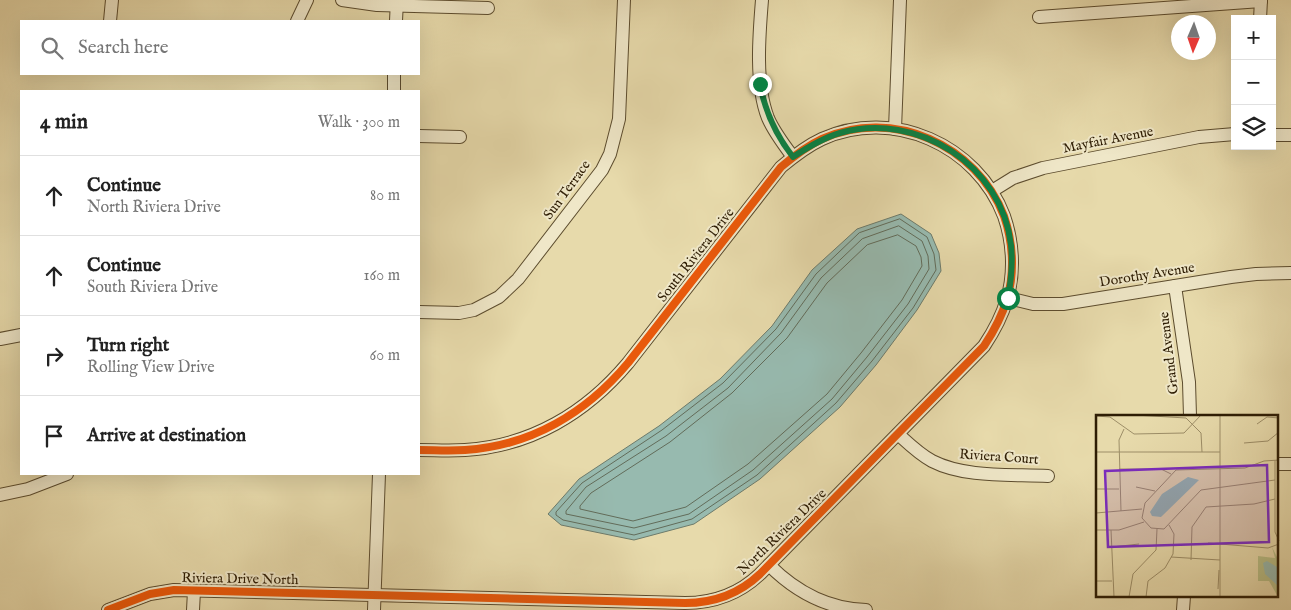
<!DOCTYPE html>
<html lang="en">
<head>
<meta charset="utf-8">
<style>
	body { margin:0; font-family:"IM FELL English",serif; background:#f6f6f6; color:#222 }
	.controls { position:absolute; right:15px; top:15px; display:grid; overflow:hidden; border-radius:0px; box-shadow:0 5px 20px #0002 }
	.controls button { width:45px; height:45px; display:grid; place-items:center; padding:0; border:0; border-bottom:1px solid #e0e0e0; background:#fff; color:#222; font:25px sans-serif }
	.compass { position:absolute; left:1171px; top:15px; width:45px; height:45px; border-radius:50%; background:#fff; box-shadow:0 5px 20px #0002; rotate:182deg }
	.stop { position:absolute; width:15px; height:15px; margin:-11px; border:4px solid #0b8043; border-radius:50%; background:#fff }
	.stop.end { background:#0b8043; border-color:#fff; box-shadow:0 1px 5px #0008 }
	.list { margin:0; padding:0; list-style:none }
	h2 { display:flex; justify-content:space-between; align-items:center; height:65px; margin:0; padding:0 20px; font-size:21px }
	h2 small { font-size:16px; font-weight:400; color:#767676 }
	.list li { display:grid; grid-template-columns:32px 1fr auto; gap:15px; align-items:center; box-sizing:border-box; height:80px; padding:0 20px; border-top:1px solid #e0e0e0 }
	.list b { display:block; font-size:19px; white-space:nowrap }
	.list p { margin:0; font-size:16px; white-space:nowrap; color:#767676 }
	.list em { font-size:16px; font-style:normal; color:#767676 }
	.icon { flex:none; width:28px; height:28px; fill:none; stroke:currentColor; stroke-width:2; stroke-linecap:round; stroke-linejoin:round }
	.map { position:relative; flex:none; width:1291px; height:610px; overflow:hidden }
	.search { position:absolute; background:#fff; box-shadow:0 5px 20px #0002; left:20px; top:20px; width:400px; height:55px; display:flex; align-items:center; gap:12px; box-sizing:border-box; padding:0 18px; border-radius:0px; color:#767676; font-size:19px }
	.panel { position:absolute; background:#fff; box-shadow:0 5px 20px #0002; left:20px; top:90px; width:400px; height:385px; border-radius:0px }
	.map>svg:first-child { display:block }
	.water { fill:#97baaf; stroke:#6d7b6b }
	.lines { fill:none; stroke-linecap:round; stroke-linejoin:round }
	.shore { stroke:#626c5a; stroke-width:1 }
	.minor-casing { stroke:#5c4c2e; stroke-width:14 }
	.minor { stroke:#efe7c8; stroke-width:12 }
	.cycleway-casing { stroke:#efe7c8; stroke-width:11 }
	.cycleway { stroke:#e8590c; stroke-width:8 }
	.route { stroke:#0b8043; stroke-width:6 }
	.labels { text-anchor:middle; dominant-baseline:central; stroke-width:4; stroke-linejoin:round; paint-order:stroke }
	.street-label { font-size:14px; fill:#2e1d04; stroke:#efe7c8 }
	.inset-road { fill:none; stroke:#9d8e68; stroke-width:1 }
	.view { fill:#7b2cbf; fill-opacity:0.15; stroke:#7b2cbf; stroke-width:2.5 }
	.inset-edge { fill:none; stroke:#2e1d04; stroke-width:2.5 }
</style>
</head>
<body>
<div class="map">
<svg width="1291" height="610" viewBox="0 0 1291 610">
	<rect width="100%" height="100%" fill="#e7daab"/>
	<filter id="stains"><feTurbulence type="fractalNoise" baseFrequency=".004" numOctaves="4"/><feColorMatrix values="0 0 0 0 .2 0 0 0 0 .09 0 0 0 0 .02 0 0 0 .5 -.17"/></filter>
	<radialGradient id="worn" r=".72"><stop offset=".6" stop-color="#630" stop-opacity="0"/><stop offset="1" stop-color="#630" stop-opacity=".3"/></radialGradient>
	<polygon class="water" points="901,214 931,234 939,253 941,271 917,310 876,365 840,407 760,479 694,524 634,540 561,525 548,514 579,479 659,426 720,379 772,326 812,270 857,229"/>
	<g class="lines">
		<g class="shore">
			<polygon points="900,219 927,237 934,254 936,270 913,308 872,361 836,403 757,475 692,519 634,535 563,520 556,515 556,512 582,483 662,430 723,383 776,329 816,274 859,233"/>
			<polygon points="899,226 922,241 928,256 929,269 908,304 867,357 832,399 753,470 689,514 634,528 566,514 566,511 586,487 666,436 728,388 781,333 821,278 862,239"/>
			<polygon points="898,235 916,246 921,257 922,266 902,300 861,353 827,394 748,464 686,507 633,521 580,509 580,506 591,493 670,442 732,393 787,338 827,283 867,245"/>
		</g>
		<g class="minor-casing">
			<g id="minor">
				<polyline points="342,0 377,5 488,8"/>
				<path d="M762,0c-3,36 -7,85 6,118 6,14 16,27 25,39"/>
				<polyline points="1039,17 1261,1"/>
				<polyline points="1260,19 1261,0"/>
				<polyline points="110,21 112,0"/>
				<polyline points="297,21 307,0"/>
				<polyline points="396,21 397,0"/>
				<polyline points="394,91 394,74"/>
				<polyline points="895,129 900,0"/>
				<polyline points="1272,135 1291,135"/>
				<polyline points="419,136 460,137"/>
				<polyline points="992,191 1013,178 1043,168 1199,137 1235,134"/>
				<polyline points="1175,286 1189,382 1190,416"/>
				<polyline points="1008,298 1033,304 1063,304 1231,277 1256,274 1291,273"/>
				<polyline points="419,312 459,313 474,310 499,297 518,279 602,170 610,154 619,119 624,0"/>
				<polyline points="0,339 21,335"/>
				<path d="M898,434c11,10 21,20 34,27 33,17 79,13 116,15"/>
				<polyline points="1277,464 1291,464"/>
				<polyline points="0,495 28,489 67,474"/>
				<path d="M769,565c27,27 58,44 97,45"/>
				<path d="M108,610l42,-16 24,-4 511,13c28,0 54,-9 75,-29l224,-228c10,-15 18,-30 23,-47 8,-27 6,-57 -3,-83 -27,-71 -111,-109 -182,-77 -15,7 -28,17 -41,28l-153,196c-42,50 -97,83 -163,87 -16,1 -31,0 -46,0"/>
				<polyline points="193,610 194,591"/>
				<polyline points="374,610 379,474"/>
				<polyline points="1183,610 1184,596"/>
			</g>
		</g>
		<use href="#minor" class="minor"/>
		<g class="cycleway-casing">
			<path id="cycleway" d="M108,610l42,-16 24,-4 511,13c28,0 54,-9 75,-29l224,-228c10,-15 18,-30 23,-47 8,-27 6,-57 -3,-83 -27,-71 -111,-109 -182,-77 -15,7 -28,17 -41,28l-153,196c-42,50 -97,83 -163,87 -16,1 -31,0 -46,0"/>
		</g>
		<use href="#cycleway" class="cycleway"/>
	</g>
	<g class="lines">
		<path class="route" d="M760,84c5,28 15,50 33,73 15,-10 30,-19 47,-24 77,-22 162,32 171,112 2,18 0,36 -3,53"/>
	</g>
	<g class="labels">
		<g class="street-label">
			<text transform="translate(1108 140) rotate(-11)">Mayfair Avenue</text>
			<text transform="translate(567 190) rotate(-54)">Sun Terrace</text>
			<text transform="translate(696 255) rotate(-52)">South Riviera Drive</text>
			<text transform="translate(1147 275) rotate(-9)">Dorothy Avenue</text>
			<text transform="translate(1169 353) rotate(-97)">Grand Avenue</text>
			<text transform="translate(999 457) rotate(4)">Riviera Court</text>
			<text transform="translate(782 532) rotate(-44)">North Riviera Drive</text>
			<text transform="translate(240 579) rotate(1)">Riviera Drive North</text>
		</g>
	</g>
	<g transform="translate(1096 415)">
		<rect width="182" height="182" fill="#e7daab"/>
		<path d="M176,132l6,12v38l-9,-16h-11v-25l17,2z" fill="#b8bf87"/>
		<path d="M92,62l11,3 -38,37 -9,-1 -2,-4 12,-18zM171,146l10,6 1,19 -13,-12 -2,-11z" fill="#97baaf"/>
		<path class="inset-road" d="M39,0l51,3 15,15 1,19M124,0v182M0,1l14,1 24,17 50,-1 17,-18M161,9l10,-7 12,1M148,28l24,-2 11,-9M0,37h124M179,45v72l4,9M23,54h42l10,5M179,65l-74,10 -37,39 -13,-1 -9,-10 3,-15 31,-33 69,-2 19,-7 15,-1M40,72l19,4M0,74h23M25,96l-2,-71 5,-11M0,98l46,-4M0,115h23l25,-8M15,115l3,67M112,128l60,5 11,-4M16,132l27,-3M75,142l49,3M95,145l1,-33 14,-20 48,-3 21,-5M0,166h16M122,174l1,-19M33,182l4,-23 23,-24 1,-21M50,182l2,-16 17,-13 8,-14 1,-20 -5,-9"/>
		<path class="view" d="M171,50l2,77 -161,5 -3,-76z"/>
		<rect width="182" height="182" class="inset-edge"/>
	</g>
	<rect width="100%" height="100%" filter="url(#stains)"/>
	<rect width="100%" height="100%" fill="url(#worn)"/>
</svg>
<div class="controls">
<button>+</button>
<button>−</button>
<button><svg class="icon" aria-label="layers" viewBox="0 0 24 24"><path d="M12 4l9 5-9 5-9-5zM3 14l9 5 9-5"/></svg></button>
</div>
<svg class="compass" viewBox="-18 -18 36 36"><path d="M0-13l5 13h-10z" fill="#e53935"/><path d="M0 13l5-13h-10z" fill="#767676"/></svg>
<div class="stop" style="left:1008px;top:298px"></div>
<div class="stop end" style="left:760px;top:84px"></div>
<div class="search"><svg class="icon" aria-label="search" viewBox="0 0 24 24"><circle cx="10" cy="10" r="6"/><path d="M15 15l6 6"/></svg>Search here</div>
<section class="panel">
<h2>4 min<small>Walk · 300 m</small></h2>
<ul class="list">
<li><svg class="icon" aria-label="ahead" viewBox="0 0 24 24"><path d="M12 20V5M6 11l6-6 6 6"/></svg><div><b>Continue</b><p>North Riviera Drive</p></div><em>80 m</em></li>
<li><svg class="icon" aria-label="ahead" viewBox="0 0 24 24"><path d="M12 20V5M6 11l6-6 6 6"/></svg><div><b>Continue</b><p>South Riviera Drive</p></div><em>160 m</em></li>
<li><svg class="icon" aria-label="right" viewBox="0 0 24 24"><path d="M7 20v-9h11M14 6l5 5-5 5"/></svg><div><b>Turn right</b><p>Rolling View Drive</p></div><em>60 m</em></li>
<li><svg class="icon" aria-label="arrive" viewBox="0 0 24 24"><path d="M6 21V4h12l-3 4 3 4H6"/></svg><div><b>Arrive at destination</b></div></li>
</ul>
</section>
</div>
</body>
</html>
